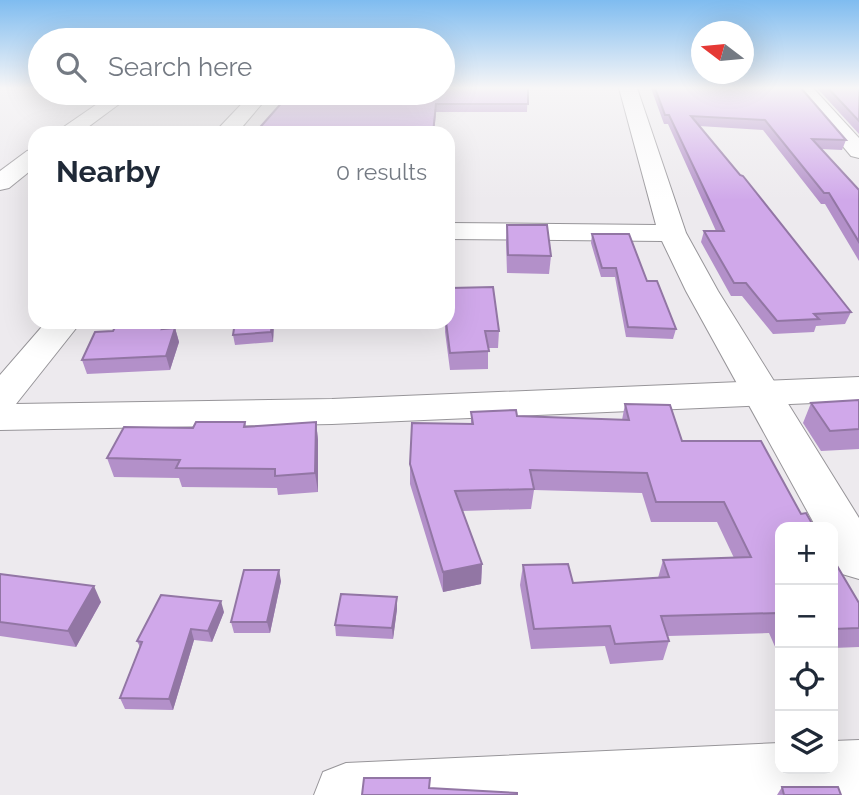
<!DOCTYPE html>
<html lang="en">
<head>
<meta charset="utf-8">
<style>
	body { margin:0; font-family:Raleway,sans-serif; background:#f2f2f3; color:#1f2937 }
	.controls { position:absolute; right:21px; bottom:21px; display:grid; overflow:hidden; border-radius:14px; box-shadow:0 7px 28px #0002 }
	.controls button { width:63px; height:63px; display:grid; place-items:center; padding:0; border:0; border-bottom:2px solid #e0e1e3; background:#fff; color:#1f2937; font:35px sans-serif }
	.compass { position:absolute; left:691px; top:21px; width:63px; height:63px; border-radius:50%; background:#fff; box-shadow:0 7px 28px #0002; rotate:286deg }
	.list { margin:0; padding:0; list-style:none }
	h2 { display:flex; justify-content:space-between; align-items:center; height:91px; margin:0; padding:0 28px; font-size:30px }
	h2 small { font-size:23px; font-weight:400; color:#747a83 }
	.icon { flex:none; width:38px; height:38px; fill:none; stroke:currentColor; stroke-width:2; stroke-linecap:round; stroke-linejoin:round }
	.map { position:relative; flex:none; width:859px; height:795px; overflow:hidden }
	.search { position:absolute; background:#fff; box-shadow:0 7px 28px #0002; left:28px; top:28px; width:427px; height:77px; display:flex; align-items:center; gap:18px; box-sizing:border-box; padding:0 24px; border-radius:38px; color:#747a83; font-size:26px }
	.panel { position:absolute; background:#fff; box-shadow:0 7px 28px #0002; left:28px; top:126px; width:427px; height:203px; border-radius:21px }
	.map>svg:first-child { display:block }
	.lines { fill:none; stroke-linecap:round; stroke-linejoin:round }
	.street-casing { stroke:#979599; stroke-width:2 }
	.secondary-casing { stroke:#979599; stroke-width:2 }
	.street { fill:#fff; fill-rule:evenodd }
	.secondary { fill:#fff; fill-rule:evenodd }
	.wall { fill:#b390c9 }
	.shaded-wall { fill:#9276a4 }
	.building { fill:#d0a8ea; stroke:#9276a4; stroke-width:2 }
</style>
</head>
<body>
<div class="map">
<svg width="859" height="795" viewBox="0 0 859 795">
	<rect width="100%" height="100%" fill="#edeaee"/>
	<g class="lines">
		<g class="street-casing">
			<g id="street">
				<polygon points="619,88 637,88 686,233 718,291 859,518 859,579 842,574 833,557 833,527 816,527 686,291 662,241 448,239 448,223 656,225"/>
				<polygon points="794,88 813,88 859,138 859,158 851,156"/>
				<polygon points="113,93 134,93 80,133 55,133"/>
				<polygon points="35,149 35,167 9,188 0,190 0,171 27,151"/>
				<polygon points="859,740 859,795 314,795 323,772 346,763 780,743 780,769 833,769 833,741"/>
			</g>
		</g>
		<g class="secondary-casing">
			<g id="secondary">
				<polygon points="252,93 271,93 237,133 214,133"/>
				<polygon points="46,322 81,322 16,404 332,399 859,377 859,401 332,424 0,430 0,375"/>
			</g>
		</g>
		<use href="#street" class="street"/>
		<use href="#secondary" class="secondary"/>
	</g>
	<g class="wall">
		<polygon points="528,88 527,112 436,112 434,133 255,133 289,99"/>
		<polygon points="651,88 801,88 846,140 842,150 821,149 859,190 859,261 825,204 821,204 763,130 699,126 851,312 845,324 816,326 814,332 773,334 742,296 731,296 701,242 704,231 716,231 668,124 664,124"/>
		<polygon points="817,88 859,88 859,134"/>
		<polygon points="507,225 551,256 549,274 507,273 506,242"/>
		<polygon points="592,234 647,281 676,329 673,339 626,337 615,277 601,277 591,243"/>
		<polygon points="451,288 499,331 498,348 488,348 488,369 450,370 445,332 445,322 448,322 451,316"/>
		<polygon points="235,322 274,322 273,342 235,345 233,335"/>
		<polygon points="173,328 175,328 179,342 170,370 87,374 82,360"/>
		<polygon points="859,400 859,449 821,451 803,423 811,403"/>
		<polygon points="625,404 682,441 780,527 780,658 769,633 668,636 669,641 663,660 610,664 605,646 531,649 520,585 523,565 573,583 658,578 663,560 734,558 717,522 651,522 642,493 534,490 531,509 462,511 482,564 481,584 443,592 410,484 410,464 471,424 471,412 517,416 622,420"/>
		<polygon points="245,422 246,427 316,422 318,440 318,492 278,495 277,488 182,487 179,478 114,477 107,458 193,428"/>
		<polygon points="833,559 859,603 859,647 833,648"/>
		<polygon points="0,574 101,602 76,647 0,636"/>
		<polygon points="281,581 270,633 234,633 231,622"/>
		<polygon points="397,609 393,639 336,636 335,625"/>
		<polygon points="224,612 212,642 194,640 173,710 125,709 120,698 140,647 137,641"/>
		<polygon points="782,787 841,795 777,795"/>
	</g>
	<g class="shaded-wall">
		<polygon points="166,322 177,322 166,343 162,329"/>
		<polygon points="272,322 274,322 273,342 271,332"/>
		<polygon points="175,328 179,342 170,370 166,356"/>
		<polygon points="316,422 318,440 318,492 315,473"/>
		<polygon points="482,564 481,584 443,592 443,572"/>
		<polygon points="279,570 281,581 270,633 267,622"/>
		<polygon points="94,586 101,602 76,647 68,631"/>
		<polygon points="397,597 397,609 393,639 392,628"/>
		<polygon points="221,601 224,612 212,642 208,631"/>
		<polygon points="191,629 194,640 173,710 169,699"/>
	</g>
	<g class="building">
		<polygon points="443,88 528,88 528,104 436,104 433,133 255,133 285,99 289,99 293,93 443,93"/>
		<polygon points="655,88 801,88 846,140 812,139 859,190 859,242 829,193 824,193 765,120 691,116 740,175 743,176 851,312 814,314 819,319 777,321 746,283 734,283 704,231 724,231 669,115 665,115"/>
		<polygon points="828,88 859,88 859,121"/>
		<polygon points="507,225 547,225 551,256 508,255"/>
		<polygon points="592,234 629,234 647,281 657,281 676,329 628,327 616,268 602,268"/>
		<polygon points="493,287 499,331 485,331 489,351 450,353 446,322 448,322 448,316 452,316 451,288"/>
		<polygon points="118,322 166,322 162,329 175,328 166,356 82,360 95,332 113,331"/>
		<polygon points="235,322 272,322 271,332 233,335"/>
		<polygon points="859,400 859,429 830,431 811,403"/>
		<polygon points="625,404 670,405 682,441 761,441 801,514 806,513 814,527 780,527 780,618 778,613 661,616 669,641 615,644 610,626 534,629 523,565 568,564 573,583 669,577 663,560 751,557 724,502 656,502 647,473 530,470 534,489 455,491 482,564 443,572 410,464 412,423 473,424 471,412 516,410 517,416 629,420"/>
		<polygon points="196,422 245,422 244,427 316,422 315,473 275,476 275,469 176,468 180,460 107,458 124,427 193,428"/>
		<polygon points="833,559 859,603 859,628 833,629"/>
		<polygon points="244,570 279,570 267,622 231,622"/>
		<polygon points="0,574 94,586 68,631 0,622"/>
		<polygon points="341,594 397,597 392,628 335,625"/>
		<polygon points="161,595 221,601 208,631 191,629 169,699 120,698 142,642 137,641"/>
		<polygon points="364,778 430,778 429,788 517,793 517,795 362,795"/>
		<polygon points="782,787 838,787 841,795 784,795"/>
	</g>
	<linearGradient id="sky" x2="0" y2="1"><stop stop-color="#7fbcf0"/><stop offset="0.44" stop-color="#f7f6f7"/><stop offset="1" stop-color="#f7f6f7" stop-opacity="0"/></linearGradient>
	<rect width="859" height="200" fill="url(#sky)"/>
</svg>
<div class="controls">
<button>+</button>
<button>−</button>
<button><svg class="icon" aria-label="locate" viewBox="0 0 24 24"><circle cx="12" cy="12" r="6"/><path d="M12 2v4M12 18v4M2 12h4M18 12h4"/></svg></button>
<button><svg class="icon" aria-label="layers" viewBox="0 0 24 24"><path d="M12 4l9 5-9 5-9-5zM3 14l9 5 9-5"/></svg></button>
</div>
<svg class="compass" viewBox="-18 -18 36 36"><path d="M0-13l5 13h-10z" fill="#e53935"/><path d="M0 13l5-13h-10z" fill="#747a83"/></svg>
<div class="search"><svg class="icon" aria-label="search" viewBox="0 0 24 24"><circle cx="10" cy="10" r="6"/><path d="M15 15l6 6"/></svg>Search here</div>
<section class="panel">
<h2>Nearby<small>0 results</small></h2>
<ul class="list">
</ul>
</section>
</div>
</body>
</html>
